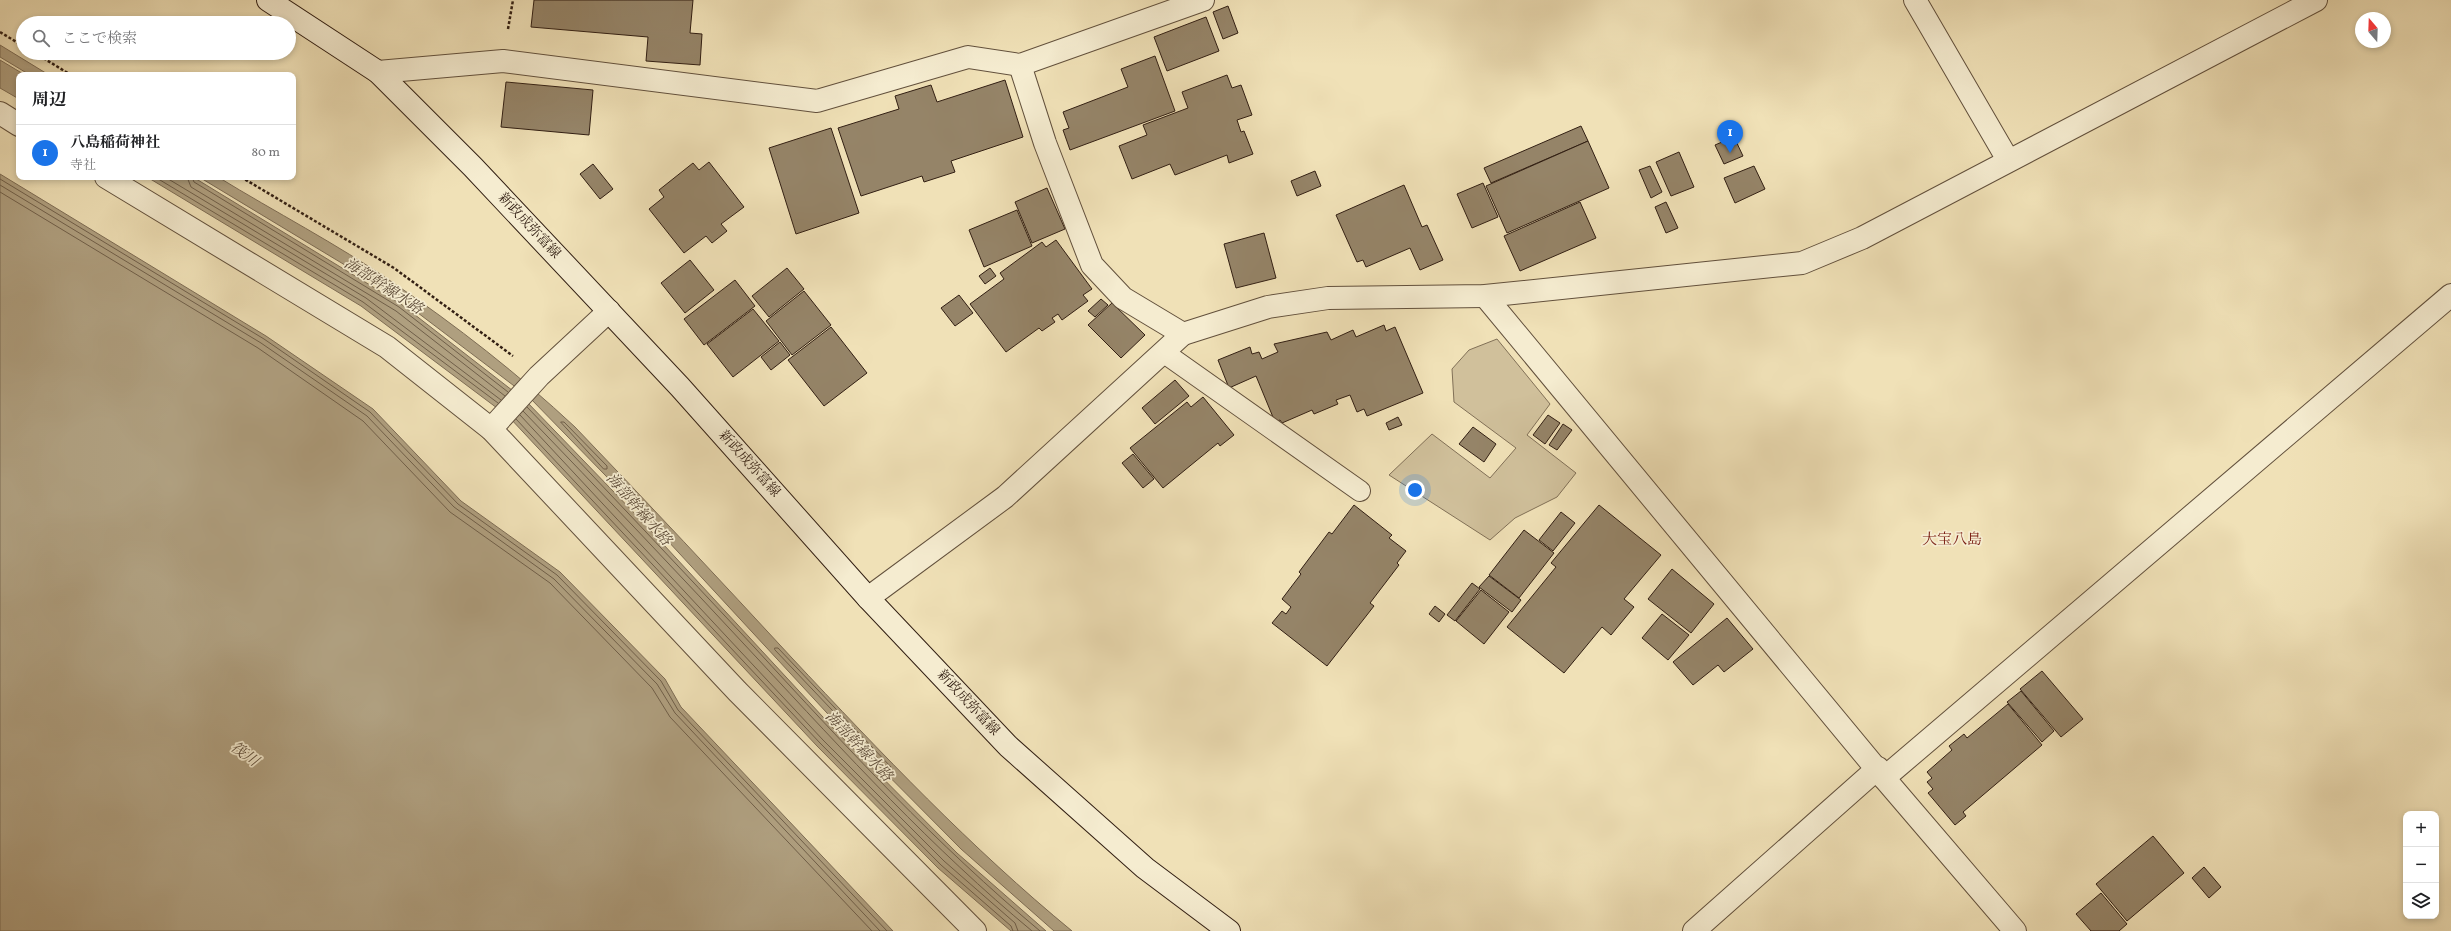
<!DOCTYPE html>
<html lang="ja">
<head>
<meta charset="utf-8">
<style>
	body { margin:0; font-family:Vollkorn,"Noto Serif JP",serif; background:#f6f6f6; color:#202124 }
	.controls { position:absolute; right:12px; bottom:12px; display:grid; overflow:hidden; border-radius:8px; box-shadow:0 2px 6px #0003 }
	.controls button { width:36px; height:36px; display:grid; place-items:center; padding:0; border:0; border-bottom:1px solid #e0e0e0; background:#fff; color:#202124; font:20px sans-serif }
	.compass { position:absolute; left:2355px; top:12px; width:36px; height:36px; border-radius:50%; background:#fff; box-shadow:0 2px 6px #0003; rotate:341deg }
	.you { position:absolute; left:1415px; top:490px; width:14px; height:14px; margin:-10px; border:3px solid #fff; border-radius:50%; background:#1a73e8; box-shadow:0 0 0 6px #1a73e833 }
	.badge { display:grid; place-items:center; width:26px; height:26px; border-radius:50%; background:#1a73e8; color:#fff; font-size:13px; font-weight:700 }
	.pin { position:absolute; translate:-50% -33px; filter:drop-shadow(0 1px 2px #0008) }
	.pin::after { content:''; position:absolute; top:21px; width:14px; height:12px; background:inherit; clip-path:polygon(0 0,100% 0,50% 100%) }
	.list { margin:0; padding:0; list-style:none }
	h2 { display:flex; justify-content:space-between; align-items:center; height:52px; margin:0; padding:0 16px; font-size:17px }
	h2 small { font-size:13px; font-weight:400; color:#757577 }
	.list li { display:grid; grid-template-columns:26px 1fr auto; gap:12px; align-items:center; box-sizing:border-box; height:56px; padding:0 16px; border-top:1px solid #e0e0e0 }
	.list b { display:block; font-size:15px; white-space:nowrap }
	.list p { margin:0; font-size:13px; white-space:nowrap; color:#757577 }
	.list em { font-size:13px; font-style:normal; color:#757577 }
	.icon { flex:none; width:22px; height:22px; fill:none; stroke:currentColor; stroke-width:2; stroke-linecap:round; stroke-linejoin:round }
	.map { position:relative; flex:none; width:2451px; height:931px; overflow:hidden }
	.search { position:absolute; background:#fff; box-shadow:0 2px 6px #0003; left:16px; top:16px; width:280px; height:44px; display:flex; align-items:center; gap:10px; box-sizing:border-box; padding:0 14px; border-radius:22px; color:#757577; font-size:15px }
	.panel { position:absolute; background:#fff; box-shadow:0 2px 6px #0003; left:16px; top:72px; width:280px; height:108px; border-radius:8px }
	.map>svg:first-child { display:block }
	.green { fill:#d0c09b; stroke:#817057 }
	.water { fill:#af9f7f; stroke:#7d6c54 }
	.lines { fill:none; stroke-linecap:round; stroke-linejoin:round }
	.shore { stroke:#705f49; stroke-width:1 }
	.building { fill:#958468; stroke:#321f13 }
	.service-casing { stroke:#62503c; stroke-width:22 }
	.minor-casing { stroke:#62503c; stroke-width:24 }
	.secondary-casing { stroke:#321f13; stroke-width:24 }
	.path { stroke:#321f13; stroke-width:2.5; stroke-dasharray:3 2; stroke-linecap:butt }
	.service { stroke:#f5ecd0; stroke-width:20 }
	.minor { stroke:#f5ecd0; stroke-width:22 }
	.secondary { stroke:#f5ecd0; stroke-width:22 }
	.labels { text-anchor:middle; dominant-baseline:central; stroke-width:3.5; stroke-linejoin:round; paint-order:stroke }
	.street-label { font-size:14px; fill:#321f13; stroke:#f5ecd0 }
	.water-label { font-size:15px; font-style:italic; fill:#5e4c39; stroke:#f5ecd0 }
	.neighbourhood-label { font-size:15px; fill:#7a1f14; stroke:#f5ecd0 }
</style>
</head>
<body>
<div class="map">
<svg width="2451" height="931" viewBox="0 0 2451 931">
	<rect width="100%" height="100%" fill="#f0e1b7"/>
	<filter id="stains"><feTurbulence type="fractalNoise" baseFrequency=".005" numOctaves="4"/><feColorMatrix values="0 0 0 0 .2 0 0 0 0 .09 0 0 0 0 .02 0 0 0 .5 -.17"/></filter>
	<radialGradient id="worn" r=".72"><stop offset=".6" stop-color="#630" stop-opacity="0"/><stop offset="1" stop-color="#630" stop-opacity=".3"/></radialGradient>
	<polygon class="green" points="1497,339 1550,404 1527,435 1576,473 1557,497 1515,518 1490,540 1389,475 1432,434 1490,478 1516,448 1454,402 1452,369 1469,350"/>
	<g class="water">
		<polygon points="0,45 49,75 30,75 0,57"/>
		<polygon points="0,60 25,75 19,75 19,99 0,88"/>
		<polygon points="0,174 266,336 373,409 461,501 560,572 665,679 681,707 893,931 0,931"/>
		<polygon points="147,177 193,177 401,304 526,401 639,518 835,730 957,853 1046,931 1011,931 938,868 817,746 509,417 361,306"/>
		<path d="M199,177h19c57,35 119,67 174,105 65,44 126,92 183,145 73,76 145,153 217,231 89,95 179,190 280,273h-18l-93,-82 -122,-123 -197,-213 -112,-115 -137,-104z"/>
	</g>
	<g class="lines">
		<g class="shore">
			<polyline points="155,177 363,302 498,403"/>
			<polyline points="165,177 366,298 501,400"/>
			<polyline points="187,177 191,187 396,311 505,396"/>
			<polyline points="192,177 194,182 399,307 508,392"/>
			<polyline points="0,179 264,339 370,412 458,504 557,575 661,681 678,710 887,931"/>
			<polyline points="0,185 261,343 367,416 454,507 554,579 657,684 675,713 880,931"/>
			<polyline points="0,192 258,348 363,421 450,512 550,583 652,688 670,717 872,931"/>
			<path d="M527,407c77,80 152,160 228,241 91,99 182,197 285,283"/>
			<path d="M523,411c79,82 157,164 234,247 88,95 176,191 275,273"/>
			<polyline points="520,415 823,740 944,861 1015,923 1018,931"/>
			<polyline points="516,419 820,743 941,865 1011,926 1013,931"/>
			<polygon points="561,422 564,422 607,466 607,469 604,469"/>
			<polygon points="775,648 778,648 891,767 891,770 888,769 775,650"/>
		</g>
	</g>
	<g class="building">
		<polygon points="534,0 693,0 690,33 702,34 700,65 646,61 648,37 531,27"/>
		<polygon points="1228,6 1238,33 1223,39 1213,12"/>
		<polygon points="1206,17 1219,51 1167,71 1154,37"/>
		<polygon points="1155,56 1175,111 1070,150 1063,130 1069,128 1063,112 1128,87 1121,69"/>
		<polygon points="1227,75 1232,88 1241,85 1252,115 1237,120 1241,132 1244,131 1253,154 1229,163 1227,155 1175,175 1170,164 1132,179 1119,146 1147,135 1143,125 1188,108 1182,92"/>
		<polygon points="1005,80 1023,137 951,161 955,172 924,182 922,176 861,196 838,128 899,109 895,96 931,85 937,102"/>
		<polygon points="506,82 593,90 589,135 501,127"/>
		<polygon points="1581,126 1588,141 1491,183 1484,168"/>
		<polygon points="831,128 859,213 796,234 769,148"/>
		<polygon points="1734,137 1743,156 1724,164 1715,145"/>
		<polygon points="1588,141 1609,188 1507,233 1486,186"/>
		<polygon points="1679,152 1694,187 1671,196 1656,162"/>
		<polygon points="709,162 744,207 721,224 727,231 712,243 706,236 684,253 649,209 664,197 659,190 693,163 699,170"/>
		<polygon points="593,164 613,189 600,199 580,174"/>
		<polygon points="1650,166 1662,192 1651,198 1639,170"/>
		<polygon points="1754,166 1765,189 1735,203 1724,178"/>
		<polygon points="1315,171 1321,186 1297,196 1291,181"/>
		<polygon points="1483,183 1498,217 1472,228 1457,194"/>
		<polygon points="1404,185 1422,227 1427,225 1443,260 1420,270 1410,248 1366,267 1363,260 1357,262 1336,215"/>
		<polygon points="1047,188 1065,229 1032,243 1015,202"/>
		<polygon points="1580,202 1596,238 1520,271 1504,236"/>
		<polygon points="1666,202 1678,228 1666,233 1655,207"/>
		<polygon points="1017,210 1032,246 984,267 969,230"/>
		<polygon points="1264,233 1276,278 1236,288 1224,244"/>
		<polygon points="1056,240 1092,289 1083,295 1088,301 1062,320 1058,314 1052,318 1055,322 1042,331 1039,328 1006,352 970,304 1004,279 1000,273 1042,242 1046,247"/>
		<polygon points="690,260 714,290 685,313 661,283"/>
		<polygon points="787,268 804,289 769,317 752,296"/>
		<polygon points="990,268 996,276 985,284 979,276"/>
		<polygon points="735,280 755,306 704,345 684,319"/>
		<polygon points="804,291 831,325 792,355 766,321"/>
		<polygon points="959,295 973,313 955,326 941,308"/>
		<polygon points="1101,299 1108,305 1095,317 1088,311"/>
		<polygon points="1112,303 1145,335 1121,358 1088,325"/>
		<polygon points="753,309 779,341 733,377 707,344"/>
		<polygon points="1384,325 1386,331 1395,327 1423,393 1367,416 1364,409 1357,412 1350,395 1336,400 1338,404 1314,414 1312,410 1282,423 1280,420 1275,422 1256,376 1229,388 1218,360 1250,347 1252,354 1259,352 1262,359 1278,352 1274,344 1327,332 1331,340 1353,330 1356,337"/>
		<polygon points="831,327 867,373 824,406 788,360"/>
		<polygon points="780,342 790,355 771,370 761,357"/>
		<polygon points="1175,380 1189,396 1155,424 1142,408"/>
		<polygon points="1203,397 1234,435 1220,446 1218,443 1163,488 1130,448 1187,402 1191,407"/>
		<polygon points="1548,415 1560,423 1545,444 1533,435"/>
		<polygon points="1398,417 1402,425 1389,430 1386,423"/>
		<polygon points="1563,424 1572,430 1557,450 1549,445"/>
		<polygon points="1473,427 1496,444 1484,462 1459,444"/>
		<polygon points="1133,454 1154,479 1143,488 1122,463"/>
		<polygon points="1354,505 1392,535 1389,538 1406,551 1397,563 1399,565 1370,603 1374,606 1327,666 1272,623 1282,611 1286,614 1291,607 1282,599 1301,574 1299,572 1329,532 1332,534"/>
		<polygon points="1599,505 1661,555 1624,599 1634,607 1611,635 1602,627 1564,673 1507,627 1556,567 1551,563"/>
		<polygon points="1561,512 1575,523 1553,551 1539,540"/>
		<polygon points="1524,530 1554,553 1519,598 1489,575"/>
		<polygon points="1672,569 1714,604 1691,633 1648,599"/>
		<polygon points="1489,576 1521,600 1512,612 1479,587"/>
		<polygon points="1472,583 1480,589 1455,621 1447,615"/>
		<polygon points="1481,590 1509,612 1484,644 1456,621"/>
		<polygon points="1435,606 1445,614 1439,622 1429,614"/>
		<polygon points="1662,614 1689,635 1668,660 1642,638"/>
		<polygon points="1727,618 1753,649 1724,672 1718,665 1693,685 1673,662"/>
		<polygon points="2042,671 2083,719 2061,737 2020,689"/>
		<polygon points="2021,691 2054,731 2042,742 2007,702"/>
		<polygon points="2008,704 2042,745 1963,812 1966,816 1955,825 1928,793 1933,789 1927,782 1932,778 1927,772 1952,750 1949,746 1964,734 1967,738"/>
		<polygon points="2153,836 2184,873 2127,921 2096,884"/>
		<polygon points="2204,867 2221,887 2209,898 2192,878"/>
		<polygon points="2101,893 2127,924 2119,931 2091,931 2076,914"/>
	</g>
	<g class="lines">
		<g class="service-casing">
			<polyline id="service" points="1163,352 1360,491"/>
		</g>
		<g class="minor-casing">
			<g id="minor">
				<polyline points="1915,0 2008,160"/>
				<polyline points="1020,65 1045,143 1092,265 1123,298 1183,334"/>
				<polyline points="378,72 503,61 817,101 968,57 1020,65 1203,0"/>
				<polyline points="0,113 19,125"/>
				<polyline points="106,177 387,347 491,429 737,691 975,931"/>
				<polyline points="1485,296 1884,778 2015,931"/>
				<polyline points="491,429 539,376 609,311"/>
				<polyline points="868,598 1005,497 1183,334 1268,307 1328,298 1485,296 1802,263 1862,238 2316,0"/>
				<polyline points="1884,778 2451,295"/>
				<polyline points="1694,931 1878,768"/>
			</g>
		</g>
		<g class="secondary-casing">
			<polyline id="secondary" points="268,0 378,72 473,167 680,387 868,598 1008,746 1145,868 1229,931"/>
		</g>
		<g class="path">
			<polyline points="508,29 513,0"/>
			<polyline points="0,32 23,46"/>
			<polyline points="35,53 71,75"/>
			<polyline points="241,177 394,268 513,356"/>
		</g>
		<use href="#service" class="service"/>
		<use href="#minor" class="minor"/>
		<use href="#secondary" class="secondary"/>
	</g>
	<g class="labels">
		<g class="street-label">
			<text transform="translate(529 226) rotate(47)">新政成弥富線</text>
			<text transform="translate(749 464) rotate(48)">新政成弥富線</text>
			<text transform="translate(968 703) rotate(47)">新政成弥富線</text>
		</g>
		<g class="water-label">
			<text transform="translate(383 287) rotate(33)">海部幹線水路</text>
			<text transform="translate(638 510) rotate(49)">海部幹線水路</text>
			<text transform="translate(858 747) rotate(47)">海部幹線水路</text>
			<text transform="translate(244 755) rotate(36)">筏川</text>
		</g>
		<g class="neighbourhood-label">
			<text x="1952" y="540">大宝八島</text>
		</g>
	</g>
	<rect width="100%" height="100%" filter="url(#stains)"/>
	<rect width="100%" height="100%" fill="url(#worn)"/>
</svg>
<div class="controls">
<button>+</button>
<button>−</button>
<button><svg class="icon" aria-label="layers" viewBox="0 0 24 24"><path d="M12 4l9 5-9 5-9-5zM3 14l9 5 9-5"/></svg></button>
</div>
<svg class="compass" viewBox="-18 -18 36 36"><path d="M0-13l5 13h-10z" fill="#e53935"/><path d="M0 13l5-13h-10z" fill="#757577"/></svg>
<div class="you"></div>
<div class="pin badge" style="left:1730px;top:153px">1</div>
<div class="search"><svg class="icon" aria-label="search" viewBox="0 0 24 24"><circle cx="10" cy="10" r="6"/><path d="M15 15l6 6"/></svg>ここで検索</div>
<section class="panel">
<h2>周辺<small></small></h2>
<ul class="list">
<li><span class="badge">1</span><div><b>八島稲荷神社</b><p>寺社</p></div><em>80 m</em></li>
</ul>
</section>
</div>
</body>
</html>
